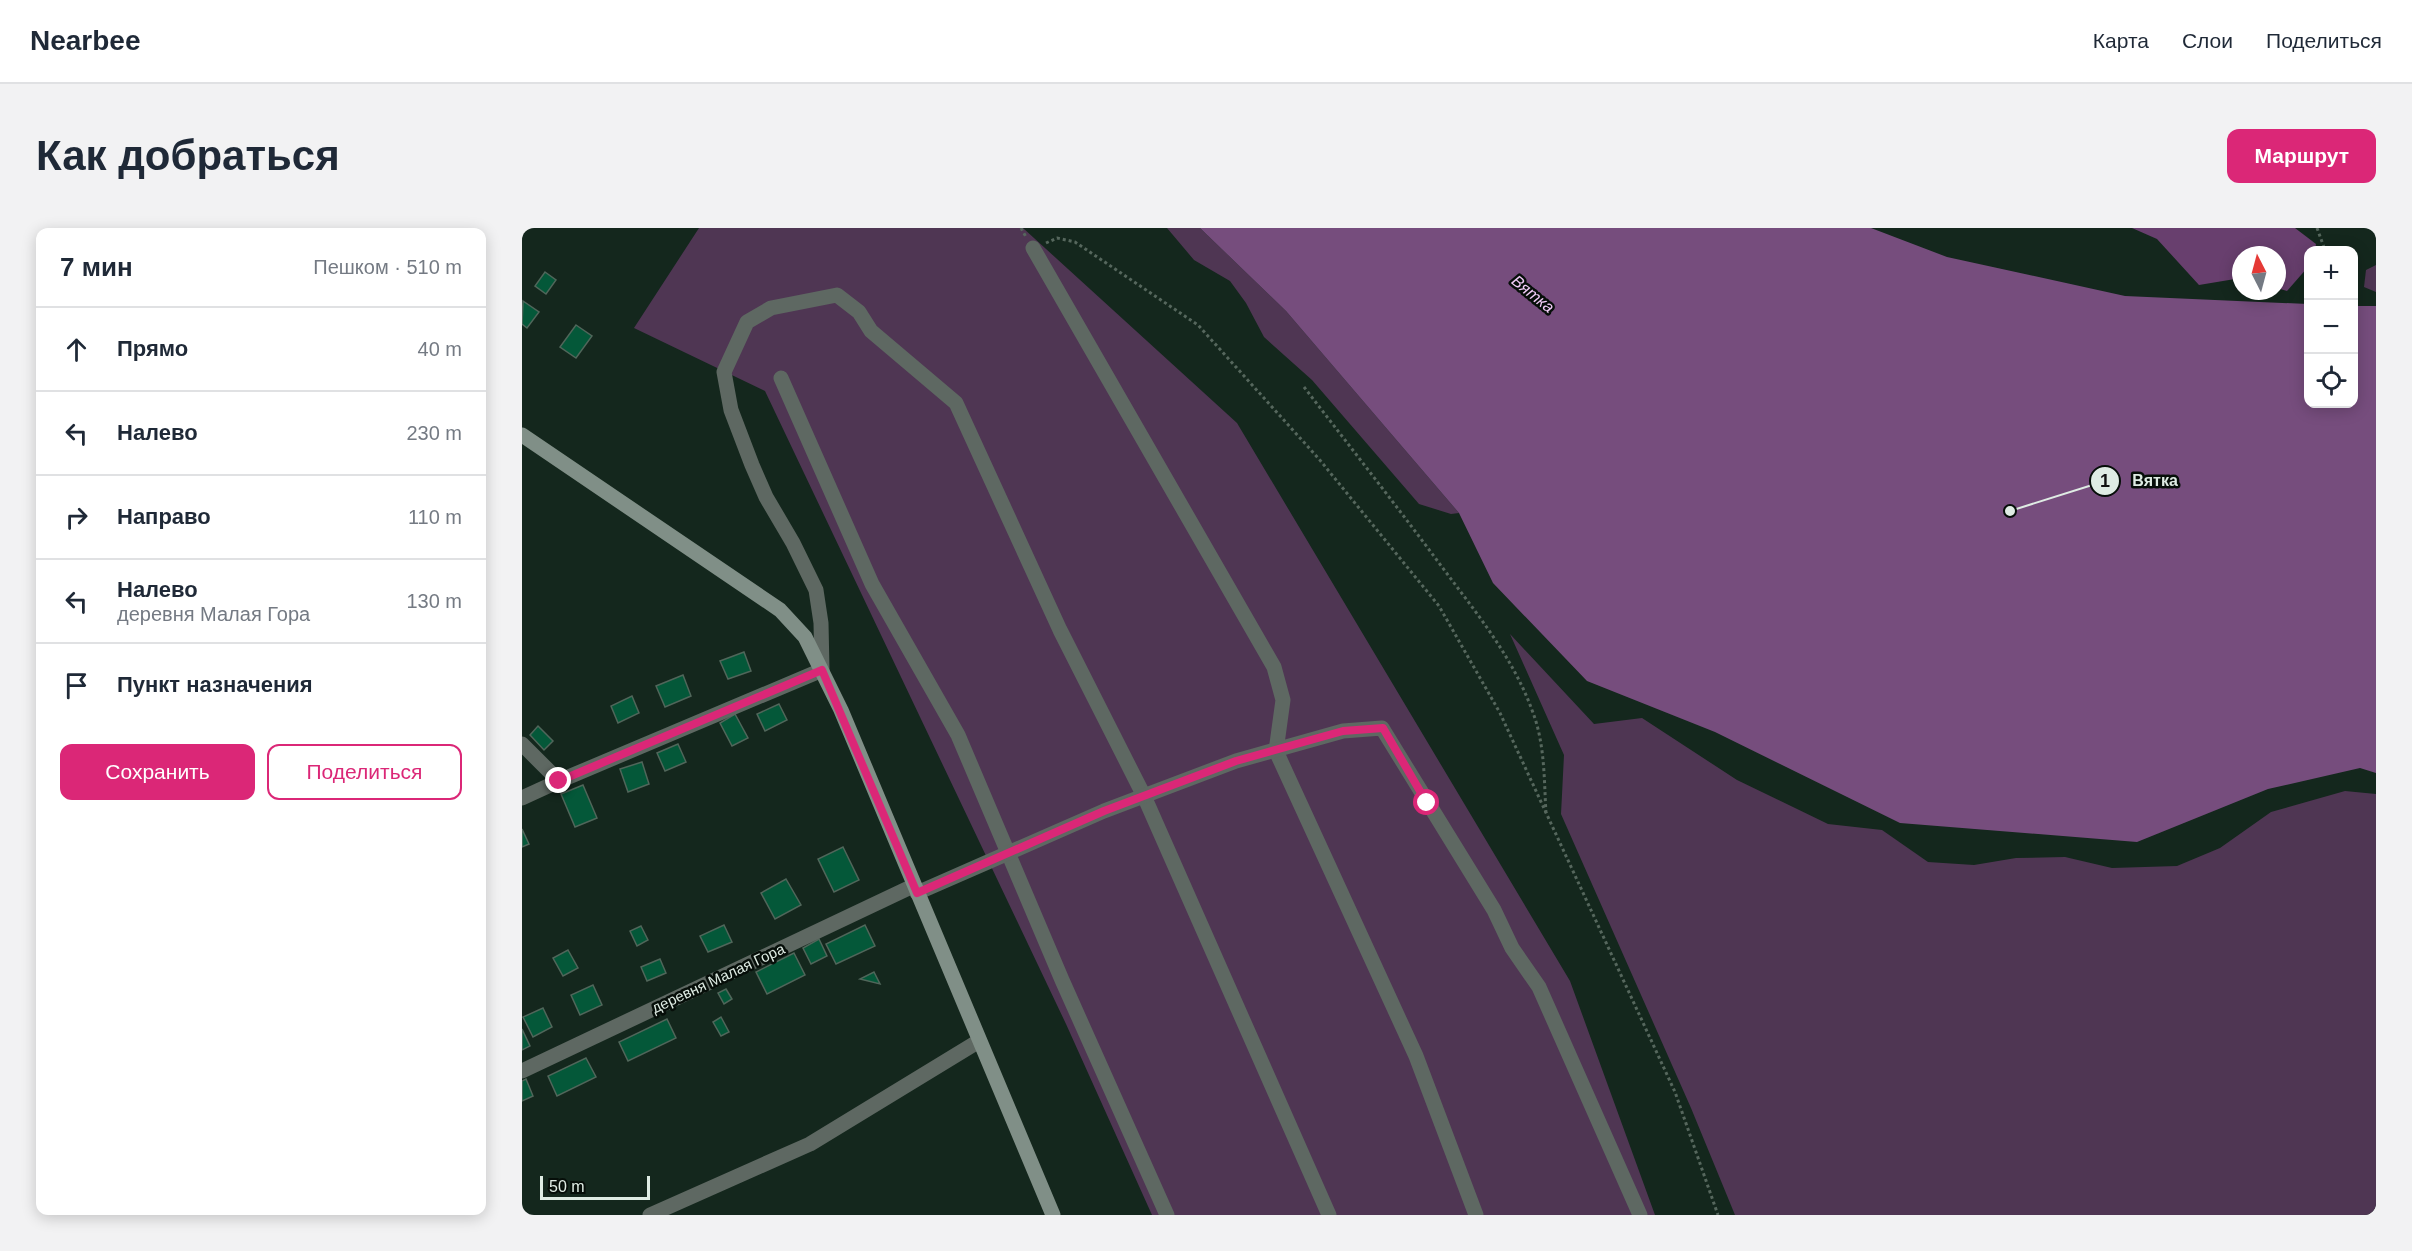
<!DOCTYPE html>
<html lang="ru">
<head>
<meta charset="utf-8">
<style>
	body { margin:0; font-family:Helvetica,sans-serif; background:#f2f2f3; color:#1f2937 }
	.controls { position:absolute; right:18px; top:18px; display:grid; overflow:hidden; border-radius:12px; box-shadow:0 3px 15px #0003 }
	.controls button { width:54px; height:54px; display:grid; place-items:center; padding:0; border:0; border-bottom:2px solid #e0e1e3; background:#fff; color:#1f2937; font:30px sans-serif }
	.compass { position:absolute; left:1710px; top:18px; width:54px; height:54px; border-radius:50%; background:#fff; box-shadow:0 3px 15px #0003; rotate:354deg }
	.scale { position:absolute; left:18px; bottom:15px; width:110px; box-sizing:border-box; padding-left:6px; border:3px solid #dfece4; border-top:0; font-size:16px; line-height:21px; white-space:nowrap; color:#dfece4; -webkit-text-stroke:4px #060e09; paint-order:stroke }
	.stop { position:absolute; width:18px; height:18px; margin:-14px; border:4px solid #db2777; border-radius:50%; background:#fff }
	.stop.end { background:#db2777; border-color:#fff; box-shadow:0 2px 6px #0008 }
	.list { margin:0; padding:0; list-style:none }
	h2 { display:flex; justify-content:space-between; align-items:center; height:78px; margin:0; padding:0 24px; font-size:26px }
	h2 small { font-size:20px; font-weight:400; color:#747a83 }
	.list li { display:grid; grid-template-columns:39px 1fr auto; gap:18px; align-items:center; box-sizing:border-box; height:84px; padding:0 24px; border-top:2px solid #e0e1e3 }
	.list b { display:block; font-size:22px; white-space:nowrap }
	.list p { margin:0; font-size:20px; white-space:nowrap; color:#747a83 }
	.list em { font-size:20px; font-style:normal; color:#747a83 }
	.actions { display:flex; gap:12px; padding:18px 24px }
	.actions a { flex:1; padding:14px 0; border:2px solid #db2777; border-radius:12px; text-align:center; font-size:21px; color:#db2777 }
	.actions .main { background:#db2777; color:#fff }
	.icon { flex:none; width:33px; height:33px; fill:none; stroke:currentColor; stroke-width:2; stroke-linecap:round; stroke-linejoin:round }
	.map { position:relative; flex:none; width:1854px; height:987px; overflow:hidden; border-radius:12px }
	header { display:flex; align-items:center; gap:36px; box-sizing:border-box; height:84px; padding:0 30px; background:#fff; border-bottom:2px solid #e0e1e3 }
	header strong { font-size:28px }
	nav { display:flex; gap:33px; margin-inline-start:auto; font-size:21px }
	.intro { display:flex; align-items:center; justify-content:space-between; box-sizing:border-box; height:144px; padding:0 36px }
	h1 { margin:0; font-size:42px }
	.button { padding:15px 27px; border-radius:12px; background:#db2777; color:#fff; font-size:21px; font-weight:700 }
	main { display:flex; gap:36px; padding:0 36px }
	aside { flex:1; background:#fff; border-radius:12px; box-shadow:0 3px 15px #0003 }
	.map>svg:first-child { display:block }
	.green { fill:#4f3653 }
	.forest { fill:#683f6e }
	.water { fill:#764d7d }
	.building { fill:#045839; stroke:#50665a; stroke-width:1.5 }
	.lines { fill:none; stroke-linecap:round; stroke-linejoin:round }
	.path { stroke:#56675d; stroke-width:3; stroke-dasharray:3 3; stroke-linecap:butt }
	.street { stroke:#5e6862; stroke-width:15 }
	.secondary { stroke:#808f87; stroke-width:15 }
	.route { stroke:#db2777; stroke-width:8 }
	.labels { text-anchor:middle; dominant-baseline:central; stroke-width:5; stroke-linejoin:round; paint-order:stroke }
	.street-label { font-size:15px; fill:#dfece4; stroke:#060e09 }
	.water-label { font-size:16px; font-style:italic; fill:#f2ccf8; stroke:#060e09 }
	.leader { fill:none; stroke:#dfece4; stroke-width:2 }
	.callout-dot { fill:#dfece4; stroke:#060e09; stroke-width:2 }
	.mark-label { font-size:18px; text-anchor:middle; font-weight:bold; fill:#111 }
	.callout-label { font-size:16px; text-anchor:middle; font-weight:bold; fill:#dfece4; stroke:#060e09; stroke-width:5; stroke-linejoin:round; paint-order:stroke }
</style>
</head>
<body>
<header>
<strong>Nearbee</strong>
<nav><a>Карта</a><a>Слои</a><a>Поделиться</a></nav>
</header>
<div class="intro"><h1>Как добраться</h1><a class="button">Маршрут</a></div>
<main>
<aside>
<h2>7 мин<small>Пешком · 510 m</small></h2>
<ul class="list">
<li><svg class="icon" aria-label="ahead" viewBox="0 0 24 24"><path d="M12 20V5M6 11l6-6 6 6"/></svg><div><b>Прямо</b></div><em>40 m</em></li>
<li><svg class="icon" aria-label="left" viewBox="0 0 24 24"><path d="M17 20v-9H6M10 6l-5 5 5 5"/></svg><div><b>Налево</b></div><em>230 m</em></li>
<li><svg class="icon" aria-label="right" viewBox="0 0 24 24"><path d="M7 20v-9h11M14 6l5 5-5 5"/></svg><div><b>Направо</b></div><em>110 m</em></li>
<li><svg class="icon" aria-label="left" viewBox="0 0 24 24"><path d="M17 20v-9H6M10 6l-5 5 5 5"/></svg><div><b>Налево</b><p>деревня Малая Гора</p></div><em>130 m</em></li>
<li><svg class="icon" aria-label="arrive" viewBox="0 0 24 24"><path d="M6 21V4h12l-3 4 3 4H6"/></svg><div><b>Пункт назначения</b></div></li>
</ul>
<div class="actions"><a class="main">Сохранить</a><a>Поделиться</a></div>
</aside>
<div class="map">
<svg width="1854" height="987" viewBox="0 0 1854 987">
	<rect width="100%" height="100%" fill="#14271d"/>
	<g class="green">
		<polygon points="177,0 501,0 715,195 1048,753 1133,987 630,987 544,796 243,163 112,100"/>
		<polygon points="645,0 678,0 764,83 937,285 929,286 897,276 790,152 742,109 724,75 708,53 672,32"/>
		<polygon points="1854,37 1854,64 1842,59 1844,42"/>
		<polygon points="988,406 1072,496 1120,490 1215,552 1306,596 1360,602 1406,634 1452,637 1494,630 1543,629 1590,640 1655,638 1698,620 1749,584 1823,563 1854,566 1854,987 1213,987 1169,880 1039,586 1042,527"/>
	</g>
	<polygon class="forest" points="1610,0 1773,0 1794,16 1793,22 1786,22 1786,39 1765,63 1755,60 1755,27 1719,27 1719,50 1677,57 1635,11"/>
	<polygon class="water" points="678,0 1349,0 1425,29 1603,68 1786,76 1786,176 1832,176 1832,78 1854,78 1854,545 1838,540 1746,561 1615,614 1378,595 1193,504 1065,453 971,355 937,285 764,83"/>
	<g class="building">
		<polygon points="23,44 34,52 24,66 13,58"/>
		<polygon points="1,73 17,84 5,100 0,96"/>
		<polygon points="54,97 70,108 54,130 38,119"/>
		<polygon points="222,424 229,443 206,451 198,433"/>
		<polygon points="161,447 169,468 143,479 134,458"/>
		<polygon points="110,468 117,485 96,495 89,478"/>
		<polygon points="257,476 265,492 243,503 235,486"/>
		<polygon points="213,486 226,510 210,518 198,495"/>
		<polygon points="16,498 31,513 22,522 8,507"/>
		<polygon points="156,516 164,534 143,543 135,525"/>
		<polygon points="120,534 127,556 106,564 98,541"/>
		<polygon points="61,557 75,590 53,599 39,566"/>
		<polygon points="0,601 7,616 0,619"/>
		<polygon points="321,619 337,652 312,664 296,631"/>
		<polygon points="264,651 279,677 253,691 239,665"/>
		<polygon points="202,697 210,714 186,724 178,708"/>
		<polygon points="343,697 353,718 314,736 304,716"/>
		<polygon points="119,698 126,712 115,718 108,703"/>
		<polygon points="297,711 305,728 289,736 281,720"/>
		<polygon points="46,722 56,740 41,748 31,730"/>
		<polygon points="272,725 283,747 245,766 234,744"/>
		<polygon points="138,731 144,745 125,753 119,739"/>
		<polygon points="352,744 358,756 338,751"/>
		<polygon points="71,757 80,777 58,787 49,767"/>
		<polygon points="204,761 210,771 202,776 196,765"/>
		<polygon points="21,780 30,799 11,809 1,789"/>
		<polygon points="199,789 207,804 199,808 191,794"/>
		<polygon points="145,791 154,810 106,833 97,814"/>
		<polygon points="0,801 8,818 0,822"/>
		<polygon points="64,830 74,849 35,868 26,848"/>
		<polygon points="4,851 11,868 0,873 0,853"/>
	</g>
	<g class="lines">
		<g class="path">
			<polyline points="499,0 504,9"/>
			<polyline points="1795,0 1803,22"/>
			<polyline points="524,15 535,10 553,14 676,97 797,231 917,378 978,485 1153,864 1196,987"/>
			<path d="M782,159c47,61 95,122 141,184 33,44 68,87 87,139 13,33 12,69 14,104"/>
		</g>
		<g class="street">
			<polyline points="511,20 752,439 761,472 754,523 894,828 954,987"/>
			<polyline points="259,150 350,356 436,507 540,752 645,987"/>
			<polyline points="0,516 37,553 300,442 299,395 294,362 271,315 244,269 230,237 209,182 202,144 225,94 249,80 315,67 337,84 349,103 434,175 538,402 622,568 807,987"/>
			<polyline points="0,570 37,553"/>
			<polyline points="395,665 582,583 714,533 821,503 860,500 972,682 990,720 1017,759 1118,987"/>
			<polyline points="0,843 391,658"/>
			<polyline points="128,987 288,916 457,813"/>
		</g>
		<polyline class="secondary" points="0,207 258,382 283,409 319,482 531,987"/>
	</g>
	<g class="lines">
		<polyline class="route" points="37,553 300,442 395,665 582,583 714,533 821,503 861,500 905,575"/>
	</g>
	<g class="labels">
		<g class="street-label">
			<text transform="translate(196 750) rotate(-25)">деревня Малая Гора</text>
		</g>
		<g class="water-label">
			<text transform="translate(1011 66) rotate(39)">Вятка</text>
		</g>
	</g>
	<path class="leader" d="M1488 283L1583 253"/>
	<g class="callout-dot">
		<circle cx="1488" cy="283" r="6"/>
		<circle cx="1583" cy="253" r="15"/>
	</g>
	<g class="mark-label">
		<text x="1583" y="259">1</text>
	</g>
	<g class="callout-label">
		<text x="1633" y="258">Вятка</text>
	</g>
</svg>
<div class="controls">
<button>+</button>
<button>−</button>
<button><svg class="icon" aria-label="locate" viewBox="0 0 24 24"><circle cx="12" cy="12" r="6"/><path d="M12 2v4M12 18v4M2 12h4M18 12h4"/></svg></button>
</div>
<svg class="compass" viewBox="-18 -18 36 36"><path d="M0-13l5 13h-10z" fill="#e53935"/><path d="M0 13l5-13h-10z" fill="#747a83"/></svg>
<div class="scale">50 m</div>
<div class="stop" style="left:905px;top:575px"></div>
<div class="stop end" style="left:37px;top:553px"></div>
</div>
</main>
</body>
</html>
